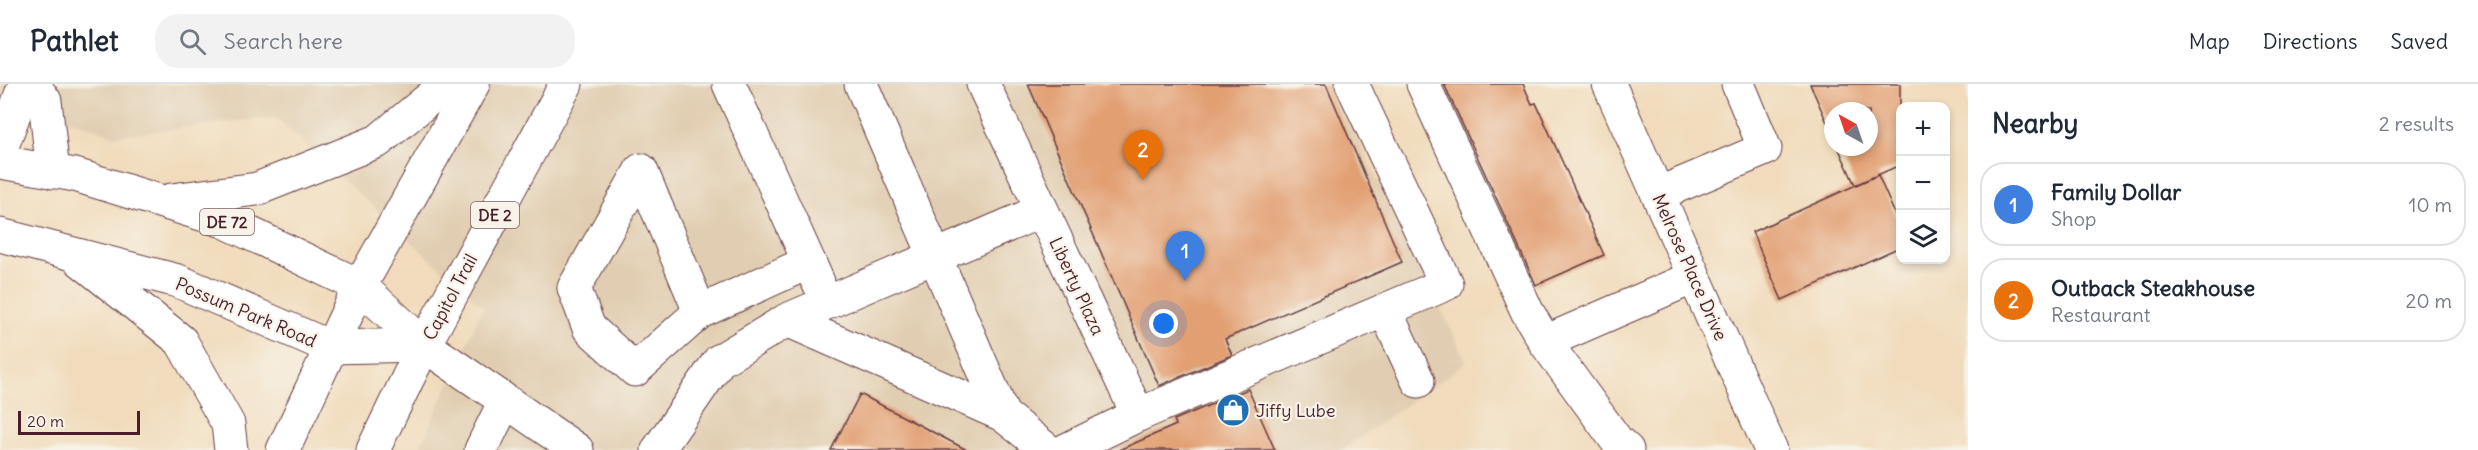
<!DOCTYPE html>
<html lang="en">
<head>
<meta charset="utf-8">
<style>
	body { margin:0; font-family:Delius,sans-serif; background:#f2f2f3; color:#1f2937 }
	.controls { position:absolute; right:18px; top:18px; display:grid; overflow:hidden; border-radius:12px; box-shadow:0 3px 9px #0003 }
	.controls button { width:54px; height:54px; display:grid; place-items:center; padding:0; border:0; border-bottom:2px solid #e0e1e3; background:#fff; color:#1f2937; font:30px sans-serif }
	.compass { position:absolute; left:1824px; top:18px; width:54px; height:54px; border-radius:50%; background:#fff; box-shadow:0 3px 9px #0003; rotate:320deg }
	.scale { position:absolute; left:18px; bottom:15px; width:122px; box-sizing:border-box; padding-left:6px; border:3px solid #4a1f2b; border-top:0; font-size:16px; line-height:21px; white-space:nowrap; color:#4a1f2b; -webkit-text-stroke:4px #f7f3e8; paint-order:stroke }
	.you { position:absolute; left:1164px; top:240px; width:21px; height:21px; margin:-15px; border:4px solid #fff; border-radius:50%; background:#1a73e8; box-shadow:0 0 0 9px #1a73e833 }
	.badge { display:grid; place-items:center; width:39px; height:39px; border-radius:50%; background:#111827; color:#fff; font-size:20px; font-weight:700 }
	.pin { position:absolute; translate:-50% -50px; filter:drop-shadow(0 2px 3px #0008) }
	.pin::after { content:''; position:absolute; top:32px; width:21px; height:18px; background:inherit; clip-path:polygon(0 0,100% 0,50% 100%) }
	.list { margin:0; padding:0; list-style:none }
	h2 { display:flex; justify-content:space-between; align-items:center; height:78px; margin:0; padding:0 24px; font-size:26px }
	h2 small { font-size:20px; font-weight:400; color:#747a83 }
	.list li { display:grid; grid-template-columns:39px 1fr auto; gap:18px; align-items:center; box-sizing:border-box; height:84px; margin:0 12px 12px; padding:0 12px; border:2px solid #e0e1e3; border-radius:24px }
	.list b { display:block; font-size:22px; white-space:nowrap }
	.list p { margin:0; font-size:20px; white-space:nowrap; color:#747a83 }
	.list em { font-size:20px; font-style:normal; color:#747a83 }
	.icon { flex:none; width:33px; height:33px; fill:none; stroke:currentColor; stroke-width:2; stroke-linecap:round; stroke-linejoin:round }
	.map { position:relative; flex:none; width:1968px; height:366px; overflow:hidden }
	header { display:flex; align-items:center; gap:36px; box-sizing:border-box; height:84px; padding:0 30px; background:#fff; border-bottom:2px solid #e0e1e3 }
	header strong { font-size:28px }
	nav { display:flex; gap:33px; margin-inline-start:auto; font-size:21px }
	.search { width:420px; height:54px; background:#f2f2f3; display:flex; align-items:center; gap:15px; box-sizing:border-box; padding:0 21px; border-radius:24px; color:#747a83; font-size:22px }
	main { display:flex }
	aside { flex:1; background:#fff }
	.map>svg:first-child { display:block }
	.built { fill:#e1cdb1 }
	.building { fill:#e29f72 }
	.lines { fill:none; stroke-linecap:round; stroke-linejoin:round }
	.minor-casing { stroke:#633b41; stroke-width:35 }
	.major-casing { stroke:#633b41; stroke-width:35 }
	.minor { stroke:#fff; stroke-width:33 }
	.major { stroke:#fff; stroke-width:33 }
	.labels { text-anchor:middle; dominant-baseline:central; stroke-width:4.5; stroke-linejoin:round; paint-order:stroke }
	.shield { fill:#f7f3e8; stroke:#7e5f64; stroke-width:1.5 }
	.shield-label { font-size:16px; font-weight:bold; fill:#4a1f2b }
	.street-label { font-size:18px; fill:#4a1f2b; stroke:#f7f3e8 }
	.poi-label { font-size:18px; fill:#4a1f2b; stroke:#f7f3e8; text-anchor:start }
</style>
</head>
<body>
<header>
<strong>Pathlet</strong>
<div class="search"><svg class="icon" aria-label="search" viewBox="0 0 24 24"><circle cx="10" cy="10" r="6"/><path d="M15 15l6 6"/></svg>Search here</div>
<nav><a>Map</a><a>Directions</a><a>Saved</a></nav>
</header>
<main>
<div class="map">
<svg width="1968" height="366" viewBox="0 0 1968 366">
	<rect width="100%" height="100%" fill="#f7f3e8"/>
	<filter id="ink" filterUnits="userSpaceOnUse"><feTurbulence type="fractalNoise" baseFrequency=".0167" numOctaves="2"/><feDisplacementMap in="SourceGraphic" scale="12" xChannelSelector="R" yChannelSelector="G"/><feConvolveMatrix kernelMatrix="1 2 1 2 8 2 1 2 1" color-interpolation-filters="sRGB"/></filter>
	<filter id="wash" filterUnits="userSpaceOnUse"><feTurbulence type="fractalNoise" baseFrequency=".008" numOctaves="4" result="noise"/><feDisplacementMap in="SourceGraphic" scale="24" xChannelSelector="R" yChannelSelector="G"/><feGaussianBlur stdDeviation="1.35" result="paint"/><feColorMatrix in="noise" values="0 0 0 0 0 0 0 0 0 0 0 0 0 0 0 0 0 1.4 0 .05"/><feComposite in="paint" operator="in"/></filter>
	<g filter="url(#wash)">
		<rect width="100%" height="100%" fill="#f1dbbc"/>
		<polygon class="built" points="0,0 1330,0 1467,278 1342,366 419,366 483,223 275,33 115,52 0,12"/>
		<g id="blocks">
			<g class="building">
				<polygon points="1028,0 1326,0 1402,178 1225,255 1232,271 1159,302"/>
				<polygon points="1444,0 1523,0 1532,20 1536,19 1604,171 1536,201"/>
				<polygon points="1810,0 1900,0 1900,81 1855,101 1838,63 1869,63 1869,27 1833,27 1833,52"/>
				<polygon points="1878,91 1900,142 1900,163 1782,216 1752,148"/>
				<polygon points="1248,305 1275,366 1119,366 1176,341 1174,336"/>
				<polygon points="860,310 967,366 831,366"/>
			</g>
		</g>
	</g>
	<g filter="url(#ink)">
		<use href="#blocks" fill-opacity="0" stroke="#633b41" stroke-width="1.5"/>
		<g class="lines">
			<g class="minor-casing">
				<g id="minor">
					<polyline points="33,0 45,17 53,88"/>
					<polyline points="729,0 818,198"/>
					<polyline points="861,0 1003,331"/>
					<polyline points="983,0 1138,331 1066,366"/>
					<polyline points="1423,0 1527,227 1545,258 1617,357 1627,366"/>
					<polyline points="1609,0 1771,366"/>
					<polyline points="0,68 25,0"/>
					<polyline points="1658,110 1765,65 1738,0"/>
					<polyline points="1385,226 1418,297"/>
					<polyline points="700,228 635,286 589,244 574,204 641,86 700,228 809,178"/>
					<polyline points="787,236 1041,127"/>
					<polyline points="1545,258 1694,193"/>
					<polyline points="424,261 577,366"/>
					<polyline points="1138,331 1446,200 1352,0"/>
					<polyline points="481,366 505,317"/>
					<polyline points="658,366 719,277 787,236 1003,331 1047,366"/>
				</g>
			</g>
			<g class="major-casing">
				<g id="major">
					<polyline points="0,78 75,91 224,137 360,202 424,261"/>
					<polyline points="171,116 257,105 378,57 447,0"/>
					<polyline points="0,151 178,197 330,263 424,261"/>
					<polyline points="80,176 181,257 228,340 231,366"/>
					<polyline points="283,366 360,202 473,0"/>
					<polyline points="373,366 424,261 566,0"/>
				</g>
			</g>
			<use href="#minor" class="minor"/>
			<use href="#major" class="major"/>
		</g>
	</g>
	<defs>
		<g id="shop-disc" transform="scale(1.725)"><circle r="9.5" fill="#1f6fb2" stroke="#f7f3e8"/><path d="M-5-2.5h2.3a2.7 3.5 0 0 1 5.4 0H5L5.5 6h-11ZM-1.5-2.5h3a1.5 2.3 0 0 0-3 0Z" fill="#fff"/></g>
	</defs>
	<g fill-rule="evenodd">
		<use href="#shop-disc" x="1233" y="326"/>
	</g>
	<g class="labels">
		<g class="shield">
			<rect x="471" y="118" width="48" height="26" rx="4.5"/>
			<rect x="200" y="125" width="54" height="26" rx="4.5"/>
		</g>
		<g class="shield-label">
			<text x="495" y="131">DE 2</text>
			<text x="227" y="138">DE 72</text>
		</g>
		<g class="street-label">
			<text transform="translate(1690 183) rotate(66)">Melrose Place Drive</text>
			<text transform="translate(1077 202) rotate(65)">Liberty Plaza</text>
			<text transform="translate(450 213) rotate(-62)">Capitol Trail</text>
			<text transform="translate(246 228) rotate(23)">Possum Park Road</text>
		</g>
		<g class="poi-label">
			<text x="1256" y="326">Jiffy Lube</text>
		</g>
	</g>
</svg>
<div class="controls">
<button>+</button>
<button>−</button>
<button><svg class="icon" aria-label="layers" viewBox="0 0 24 24"><path d="M12 4l9 5-9 5-9-5zM3 14l9 5 9-5"/></svg></button>
</div>
<svg class="compass" viewBox="-18 -18 36 36"><path d="M0-13l5 13h-10z" fill="#e53935"/><path d="M0 13l5-13h-10z" fill="#747a83"/></svg>
<div class="scale">20 m</div>
<div class="you"></div>
<div class="pin badge" style="left:1185px;top:197px;background:#3f7fe0">1</div>
<div class="pin badge" style="left:1143px;top:96px;background:#e8710a">2</div>
</div>
<aside>
<h2>Nearby<small>2 results</small></h2>
<ul class="list">
<li><span class="badge" style="background:#3f7fe0">1</span><div><b>Family Dollar</b><p>Shop</p></div><em>10 m</em></li>
<li><span class="badge" style="background:#e8710a">2</span><div><b>Outback Steakhouse</b><p>Restaurant</p></div><em>20 m</em></li>
</ul>
</aside>
</main>
</body>
</html>
